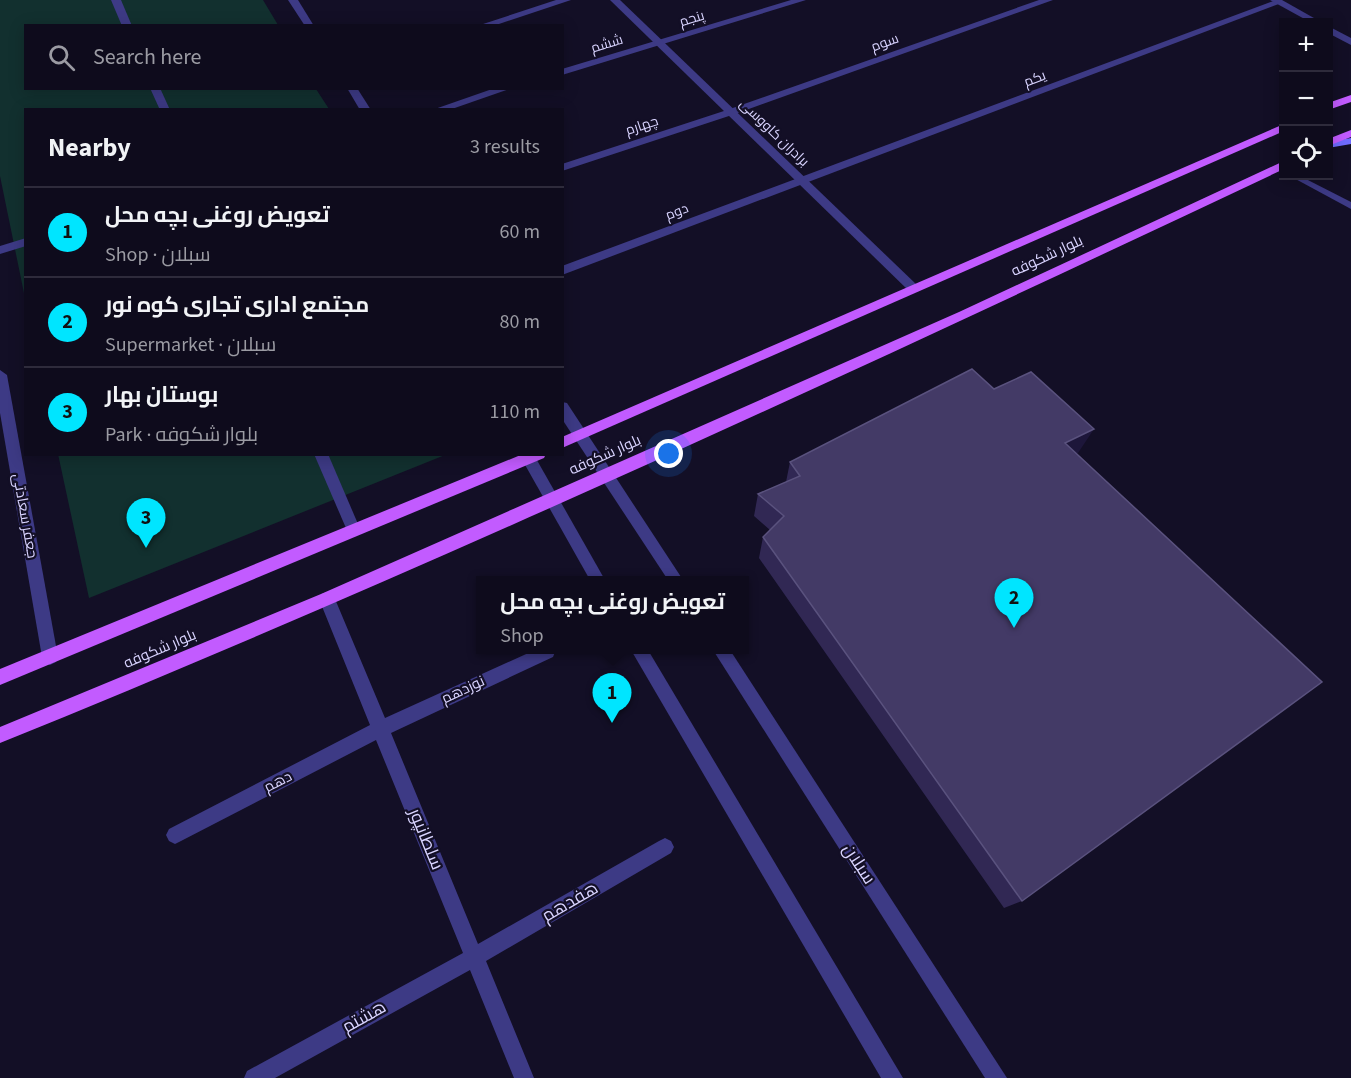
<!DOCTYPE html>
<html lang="en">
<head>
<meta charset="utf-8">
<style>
	body { margin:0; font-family:"Source Sans 3",Cairo,sans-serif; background:#171425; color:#f1f3f6 }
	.controls { position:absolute; right:18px; top:18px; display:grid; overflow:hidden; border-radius:0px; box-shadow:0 3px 15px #0003 }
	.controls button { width:54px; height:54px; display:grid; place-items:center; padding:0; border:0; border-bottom:2px solid #2e2b3b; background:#0e0b1c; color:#f1f3f6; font:30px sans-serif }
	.you { position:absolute; left:669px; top:454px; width:21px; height:21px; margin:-15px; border:4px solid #fff; border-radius:50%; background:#1a73e8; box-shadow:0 0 0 9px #1a73e833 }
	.badge { display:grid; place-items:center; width:39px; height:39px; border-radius:50%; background:#00e5ff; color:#111; font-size:20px; font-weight:700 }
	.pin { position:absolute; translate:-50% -50px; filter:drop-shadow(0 2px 3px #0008) }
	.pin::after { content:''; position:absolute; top:32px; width:21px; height:18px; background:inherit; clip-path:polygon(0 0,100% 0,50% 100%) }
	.popup { position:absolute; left:476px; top:576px; width:273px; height:78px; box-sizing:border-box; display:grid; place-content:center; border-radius:0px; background:#0e0b1c; filter:drop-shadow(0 2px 4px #0005); font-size:20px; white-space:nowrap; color:#9b9ba3 }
	.popup b { font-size:22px; color:#f1f3f6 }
	.popup::after { content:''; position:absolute; left:50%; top:100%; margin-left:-12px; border:12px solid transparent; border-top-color:#0e0b1c }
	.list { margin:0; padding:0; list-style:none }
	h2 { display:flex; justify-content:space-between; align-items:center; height:78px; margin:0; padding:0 24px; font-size:26px }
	h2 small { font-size:20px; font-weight:400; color:#9b9ba3 }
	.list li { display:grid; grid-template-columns:39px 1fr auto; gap:18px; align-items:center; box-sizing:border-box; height:90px; padding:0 24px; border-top:2px solid #2e2b3b }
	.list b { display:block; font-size:22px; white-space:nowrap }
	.list p { margin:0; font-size:20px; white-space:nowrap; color:#9b9ba3 }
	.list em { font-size:20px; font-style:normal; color:#9b9ba3 }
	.icon { flex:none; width:33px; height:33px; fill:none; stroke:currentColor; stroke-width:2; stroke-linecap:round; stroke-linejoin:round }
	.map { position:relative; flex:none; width:1351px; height:1078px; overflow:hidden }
	.search { position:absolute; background:#0e0b1c; box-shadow:0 3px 15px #0003; left:24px; top:24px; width:540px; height:66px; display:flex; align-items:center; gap:15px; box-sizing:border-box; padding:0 21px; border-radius:0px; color:#9b9ba3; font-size:22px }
	.panel { position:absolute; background:#0e0b1c; box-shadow:0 3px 15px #0003; left:24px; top:108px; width:540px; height:348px; border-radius:0px }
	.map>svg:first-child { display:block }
	.green { fill:#12302f }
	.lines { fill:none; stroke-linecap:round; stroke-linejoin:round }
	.service { fill:#3d3a85; fill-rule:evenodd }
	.pedestrian { fill:#3d3a85; fill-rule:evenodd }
	.minor { fill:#3d3a85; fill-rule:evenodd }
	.tertiary { fill:#3d3a85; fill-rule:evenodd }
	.secondary { fill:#6f6bff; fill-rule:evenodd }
	.primary { fill:#c25bff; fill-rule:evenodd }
	.wall { fill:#312854 }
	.shaded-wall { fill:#1d163a }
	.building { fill:#433a66; stroke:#5a527e; stroke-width:1.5 }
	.labels { text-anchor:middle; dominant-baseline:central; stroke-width:4.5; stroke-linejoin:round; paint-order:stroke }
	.far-street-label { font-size:14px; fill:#d9d4ff; stroke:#130f26 }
	.street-label { font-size:15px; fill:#d9d4ff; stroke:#130f26 }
	.near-street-label { font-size:18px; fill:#d9d4ff; stroke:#130f26 }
</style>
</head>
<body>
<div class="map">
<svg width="1351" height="1078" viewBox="0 0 1351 1078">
	<rect width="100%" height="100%" fill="#130f26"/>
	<g class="green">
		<polygon points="0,0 263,0 278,25 26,26 26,88 316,89 329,109 26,110 25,298 0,176"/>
		<polygon points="58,454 445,455 89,598"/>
	</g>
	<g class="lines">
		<polygon class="service" points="1290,176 1300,176 1351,202 1351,209"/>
		<g class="pedestrian">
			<polygon points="111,0 121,0 132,26 122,26"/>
			<polygon points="150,88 160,88 170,110 160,110"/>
			<polygon points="26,238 26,246 0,254 0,246"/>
			<polygon points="314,454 328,454 361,531 359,535 349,535"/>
		</g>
		<g class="minor">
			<polygon points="556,0 571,0 493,26 477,26"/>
			<polygon points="791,0 806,0 562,75 562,69"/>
			<polygon points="1039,0 1053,0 735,114 562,171 562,164 727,110"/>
			<polygon points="1276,0 1284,2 562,275 562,266"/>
			<polygon points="495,88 512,88 449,110 432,110"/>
			<polygon points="327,592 333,594 335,599 385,718 535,650 554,650 555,652 553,657 391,733 478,944 659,841 665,838 671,841 674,847 671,853 486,961 534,1078 514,1078 470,970 275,1078 244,1078 247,1071 463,953 376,740 181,841 175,844 169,841 166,835 169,829 370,725 319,599 321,594"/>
		</g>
		<g class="tertiary">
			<polygon points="288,0 298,0 314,26 305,26"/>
			<polygon points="610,0 620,0 917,285 917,291 909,291"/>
			<polygon points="1270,0 1282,0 1321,22 1310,22"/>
			<polygon points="1328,26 1351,38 1351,45 1328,33"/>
			<polygon points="347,88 357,88 371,110 360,110"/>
			<polygon points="0,370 7,375 58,657 56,662 50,665 44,662 42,657 0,413"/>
			<polygon points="562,402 567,403 683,580 668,580 562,419"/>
			<polygon points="524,455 534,455 605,580 590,580 524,463 522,459"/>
			<polygon points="631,650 648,650 903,1078 881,1078"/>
			<polygon points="713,650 730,650 1007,1078 985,1078"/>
		</g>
		<polygon class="secondary" points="1351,138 1351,144 1328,148 1328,142"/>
		<g class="primary">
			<polygon points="1351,95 1351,102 1328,110 1328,103"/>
			<polygon points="1284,124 1284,131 562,448 562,437"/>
			<polygon points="1351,130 1351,137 1328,146 1328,139"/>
			<path d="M1284,161v8c-424,200 -850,398 -1284,574v-16l321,-133 638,-282z"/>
			<polygon points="523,454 546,454 544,458 0,685 0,669"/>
		</g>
	</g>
	<polygon class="wall" points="994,389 1078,453 1076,453 1022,901 1004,908 759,558 763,537 770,530 754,516 758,494 786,482 790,462"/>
	<polygon class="shaded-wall" points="1094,429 1078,453 1050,466 1065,443"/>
	<polygon class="building" points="972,369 994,389 1031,372 1094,429 1065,443 1322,682 1022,901 763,537 784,516 758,494 800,476 790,462"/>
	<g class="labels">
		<g class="far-street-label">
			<text transform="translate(692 19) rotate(-17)">پنجم</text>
			<text transform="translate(885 43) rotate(-20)">سوم</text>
			<text transform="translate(607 44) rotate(-17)">ششم</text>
			<text transform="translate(1035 79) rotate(-21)">یکم</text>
			<text transform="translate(642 126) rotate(-18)">چهارم</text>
			<text transform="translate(774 133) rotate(44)">برادران کاووسی</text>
			<text transform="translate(677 212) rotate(-21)">دوم</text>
		</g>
		<g class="street-label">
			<text transform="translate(1047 256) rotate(-25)">بلوار شکوفه</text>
			<text transform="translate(605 455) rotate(-24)">بلوار شکوفه</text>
			<text transform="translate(25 516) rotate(80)">جعفر سعادتی</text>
			<text transform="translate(160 649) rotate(-23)">بلوار شکوفه</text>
			<text transform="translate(463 690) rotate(-25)">نوزدهم</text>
			<text transform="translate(278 782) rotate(-27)">دهم</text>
		</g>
		<g class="near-street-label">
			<text transform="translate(426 839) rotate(68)">سلطانپور</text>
			<text transform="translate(859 864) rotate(57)">سبلان</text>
			<text transform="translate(570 902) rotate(-30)">هفدهم</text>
			<text transform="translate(364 1017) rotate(-29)">هشتم</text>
		</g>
	</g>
</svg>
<div class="controls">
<button>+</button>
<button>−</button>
<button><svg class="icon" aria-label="locate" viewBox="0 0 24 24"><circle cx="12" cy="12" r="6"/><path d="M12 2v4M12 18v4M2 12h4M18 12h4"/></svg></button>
</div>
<div class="you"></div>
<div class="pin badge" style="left:612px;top:723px">1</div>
<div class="popup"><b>تعویض روغنی بچه محل</b>Shop</div>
<div class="pin badge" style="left:1014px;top:628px">2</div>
<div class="pin badge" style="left:146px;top:548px">3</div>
<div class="search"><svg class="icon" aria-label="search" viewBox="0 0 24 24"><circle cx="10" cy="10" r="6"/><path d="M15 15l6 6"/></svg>Search here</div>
<section class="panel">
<h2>Nearby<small>3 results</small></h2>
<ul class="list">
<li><span class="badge">1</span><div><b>تعویض روغنی بچه محل</b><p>Shop · سبلان</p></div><em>60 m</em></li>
<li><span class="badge">2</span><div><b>مجتمع اداری تجاری کوه نور</b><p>Supermarket · سبلان</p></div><em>80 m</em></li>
<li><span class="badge">3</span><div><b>بوستان بهار</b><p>Park · بلوار شکوفه</p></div><em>110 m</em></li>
</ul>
</section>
</div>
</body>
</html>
